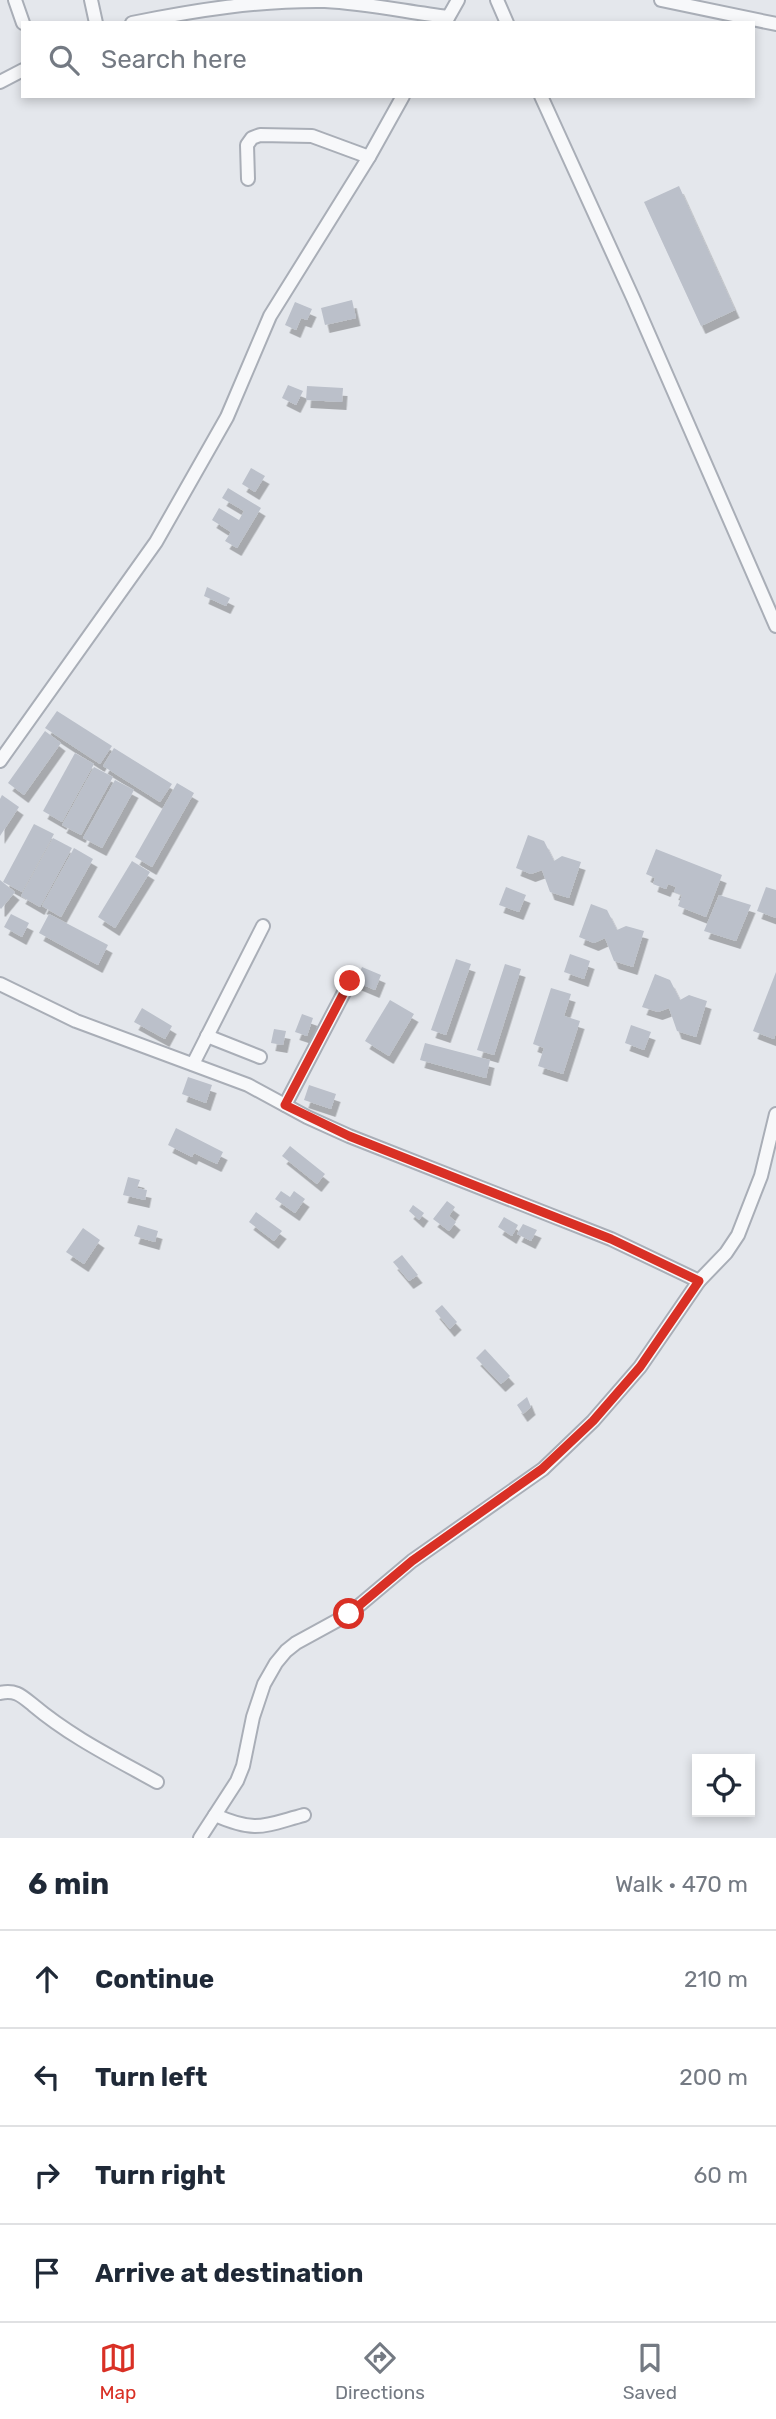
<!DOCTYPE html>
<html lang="en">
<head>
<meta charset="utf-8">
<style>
	body { margin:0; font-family:Rubik,sans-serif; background:#f6f6f7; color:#1f2937 }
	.controls { position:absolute; right:21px; bottom:21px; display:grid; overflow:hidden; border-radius:0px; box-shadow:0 4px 10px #0003 }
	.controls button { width:63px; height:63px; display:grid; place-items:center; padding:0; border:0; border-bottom:2px solid #e0e1e3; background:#fff; color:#1f2937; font:35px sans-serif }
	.stop { position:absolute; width:21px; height:21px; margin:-16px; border:5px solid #d93025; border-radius:50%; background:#fff }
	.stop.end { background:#d93025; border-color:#fff; box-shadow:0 2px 7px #0008 }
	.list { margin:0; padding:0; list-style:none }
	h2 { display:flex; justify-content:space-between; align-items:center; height:91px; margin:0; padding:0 28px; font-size:30px }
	h2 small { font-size:23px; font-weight:400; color:#747a83 }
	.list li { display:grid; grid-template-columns:46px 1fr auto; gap:21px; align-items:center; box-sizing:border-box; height:98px; padding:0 28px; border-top:2px solid #e0e1e3 }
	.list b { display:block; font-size:26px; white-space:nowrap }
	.list em { font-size:23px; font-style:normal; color:#747a83 }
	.icon { flex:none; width:38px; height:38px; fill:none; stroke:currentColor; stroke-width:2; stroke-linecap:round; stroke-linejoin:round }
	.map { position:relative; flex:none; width:776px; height:1838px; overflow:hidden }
	.search { position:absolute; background:#fff; box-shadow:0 4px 10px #0003; left:21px; right:21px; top:21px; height:77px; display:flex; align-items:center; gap:18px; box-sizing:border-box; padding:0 24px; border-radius:0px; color:#747a83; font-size:26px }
	.sheet { height:483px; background:#fff }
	nav { display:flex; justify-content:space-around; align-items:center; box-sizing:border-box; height:98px; border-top:2px solid #e0e1e3; background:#fff; font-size:19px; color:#747a83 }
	nav a { display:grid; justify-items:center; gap:4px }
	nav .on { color:#d93025 }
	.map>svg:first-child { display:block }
	.building { fill:#bbc0ca; filter:url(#shadow) }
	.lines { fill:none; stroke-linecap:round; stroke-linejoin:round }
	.street-casing { stroke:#a9aeb7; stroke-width:16 }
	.street { stroke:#f7f8fa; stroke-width:12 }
	.route { stroke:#d93025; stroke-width:9 }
</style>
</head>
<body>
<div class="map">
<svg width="776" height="1838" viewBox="0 0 776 1838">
	<defs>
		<filter id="shadow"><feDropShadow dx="4.5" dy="8" stdDeviation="0" flood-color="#0004"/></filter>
	</defs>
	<rect width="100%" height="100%" fill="#e4e7ec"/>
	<g class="building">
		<polygon points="679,186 735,310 701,326 644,202"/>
		<polygon points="352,300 356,318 325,325 321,308"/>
		<polygon points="295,302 312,309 307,320 301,318 296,330 285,325"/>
		<polygon points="288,385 303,391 296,405 282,398"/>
		<polygon points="307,386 343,388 342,402 306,400"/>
		<polygon points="251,468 265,476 255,492 242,484"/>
		<polygon points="228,488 261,508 237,548 225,541 231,532 212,520 219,508 239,520 244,511 222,498"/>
		<polygon points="207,587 230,598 226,606 204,596"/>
		<polygon points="57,711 112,746 100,764 45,728"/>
		<polygon points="45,731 61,743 24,795 8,783"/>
		<polygon points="114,748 172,784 160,802 103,766"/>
		<polygon points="75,753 94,764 62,822 43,811"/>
		<polygon points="94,767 113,777 81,835 62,825"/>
		<polygon points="115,780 134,790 102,848 83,838"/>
		<polygon points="177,783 194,793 152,867 135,857"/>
		<polygon points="2,795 19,807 0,836 0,799"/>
		<polygon points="34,824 54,834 22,892 3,882"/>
		<polygon points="528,835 544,841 554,861 562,856 581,862 569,898 550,892 542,870 531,874 516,868"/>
		<polygon points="53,838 72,848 40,907 21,896"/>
		<polygon points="74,848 93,859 61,917 42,906"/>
		<polygon points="656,849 722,875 706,917 678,906 682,895 674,892 676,887 668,884 666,889 653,884 655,878 646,874"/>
		<polygon points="132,861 150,872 115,928 98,917"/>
		<polygon points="0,880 15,892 1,909 0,908"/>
		<polygon points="506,887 526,895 519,912 499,905"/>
		<polygon points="766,887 776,890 776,918 757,911"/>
		<polygon points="719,895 751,905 736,941 704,931"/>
		<polygon points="591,904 607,910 617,930 626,926 644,931 633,967 614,961 605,938 594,943 579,937"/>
		<polygon points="11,914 29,923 22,937 4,927"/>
		<polygon points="49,914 108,945 98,965 39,933"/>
		<polygon points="570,954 590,961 584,979 564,972"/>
		<polygon points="456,959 471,964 446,1035 431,1030"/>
		<polygon points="505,964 521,969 494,1055 477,1050"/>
		<polygon points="362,967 381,975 375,990 356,982"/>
		<polygon points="776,972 776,1033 774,1039 753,1031"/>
		<polygon points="655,974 670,980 680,1000 689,995 707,1001 696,1037 677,1031 669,1008 658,1012 642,1007"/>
		<polygon points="551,988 571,994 564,1016 580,1021 563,1074 538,1066 544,1048 533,1044"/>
		<polygon points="390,1000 414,1014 389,1056 365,1041"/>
		<polygon points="142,1008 172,1026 165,1039 134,1022"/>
		<polygon points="302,1014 313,1018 307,1036 295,1032"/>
		<polygon points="631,1025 651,1032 644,1050 625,1043"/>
		<polygon points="274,1029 286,1031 283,1045 271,1043"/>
		<polygon points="425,1043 490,1060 486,1078 420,1060"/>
		<polygon points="188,1077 212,1085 206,1103 182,1094"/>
		<polygon points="309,1085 336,1094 331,1109 304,1100"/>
		<polygon points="176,1128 223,1152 217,1164 194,1153 192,1157 168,1145"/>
		<polygon points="290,1146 325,1174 317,1184 282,1156"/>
		<polygon points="128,1177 140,1180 137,1188 147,1190 145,1200 123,1195"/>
		<polygon points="281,1191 290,1197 294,1191 305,1199 295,1213 275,1199"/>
		<polygon points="447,1201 455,1207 449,1216 456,1222 449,1231 433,1219"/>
		<polygon points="413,1205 424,1213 419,1220 409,1211"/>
		<polygon points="256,1212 282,1231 274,1241 249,1222"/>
		<polygon points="504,1217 518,1225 512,1236 498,1227"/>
		<polygon points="523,1224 537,1230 531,1241 517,1234"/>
		<polygon points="138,1225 158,1231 155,1242 134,1236"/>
		<polygon points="83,1228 100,1240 84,1264 66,1252"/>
		<polygon points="402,1255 418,1275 409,1281 393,1262"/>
		<polygon points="442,1305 457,1322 450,1329 435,1311"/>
		<polygon points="485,1349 510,1376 501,1384 476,1358"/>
		<polygon points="527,1397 531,1407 523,1414 517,1405"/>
	</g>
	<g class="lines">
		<g class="street-casing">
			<g id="street">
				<polyline points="15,0 23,23"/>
				<polyline points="91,0 96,23"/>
				<polyline points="497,0 507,23"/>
				<polyline points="661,0 776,24"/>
				<path d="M132,23c64,-13 128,-23 193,-22 41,2 82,11 123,16"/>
				<polyline points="445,23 458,0"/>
				<polyline points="0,82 23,70"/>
				<polyline points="541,96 633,298 776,626"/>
				<polyline points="248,179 247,145 252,138 260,135 312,136 369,157"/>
				<polyline points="0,761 156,542 227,417 270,316 369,157 403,96"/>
				<polyline points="0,984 76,1021 248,1085 307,1117 349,1136 611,1239 699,1281"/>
				<polyline points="207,1036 260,1057"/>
				<polyline points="193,1064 263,926"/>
				<polyline points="285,1105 350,981"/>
				<path d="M0,1693c15,-4 22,3 33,12 38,32 81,53 124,77"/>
				<path d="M215,1815c41,18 48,11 89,0"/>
				<polyline points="200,1838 237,1781 243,1766 253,1717 264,1684 276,1663 286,1651 296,1643 349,1614 412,1561 543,1469 593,1421 640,1367 699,1281 726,1253 738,1235 761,1176 776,1114"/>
			</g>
		</g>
		<use href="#street" class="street"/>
	</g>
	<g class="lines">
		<polyline class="route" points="349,1614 412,1561 542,1469 593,1421 640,1367 699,1281 611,1239 349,1136 285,1105 350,981"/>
	</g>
</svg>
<div class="controls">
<button><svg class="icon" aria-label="locate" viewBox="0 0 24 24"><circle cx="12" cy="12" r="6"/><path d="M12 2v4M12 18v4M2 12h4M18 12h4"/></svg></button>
</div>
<div class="stop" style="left:349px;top:1614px"></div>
<div class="stop end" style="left:350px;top:981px"></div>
<div class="search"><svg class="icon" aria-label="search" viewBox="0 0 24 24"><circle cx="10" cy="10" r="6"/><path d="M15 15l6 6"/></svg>Search here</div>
</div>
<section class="sheet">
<h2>6 min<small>Walk · 470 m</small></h2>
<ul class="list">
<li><svg class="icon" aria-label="ahead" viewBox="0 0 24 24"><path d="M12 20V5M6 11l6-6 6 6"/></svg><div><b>Continue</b></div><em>210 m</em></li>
<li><svg class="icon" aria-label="left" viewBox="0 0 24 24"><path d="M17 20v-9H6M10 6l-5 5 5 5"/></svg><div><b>Turn left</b></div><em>200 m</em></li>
<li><svg class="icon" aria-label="right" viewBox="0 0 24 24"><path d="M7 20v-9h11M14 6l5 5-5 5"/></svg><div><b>Turn right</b></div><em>60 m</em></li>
<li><svg class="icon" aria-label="arrive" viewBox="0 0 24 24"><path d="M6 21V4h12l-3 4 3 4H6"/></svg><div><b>Arrive at destination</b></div></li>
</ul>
</section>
<nav>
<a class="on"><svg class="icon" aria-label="map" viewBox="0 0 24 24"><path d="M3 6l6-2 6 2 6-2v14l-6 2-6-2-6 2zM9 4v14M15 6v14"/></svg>Map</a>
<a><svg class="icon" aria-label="directions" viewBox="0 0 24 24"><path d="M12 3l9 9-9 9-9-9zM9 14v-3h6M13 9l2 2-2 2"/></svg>Directions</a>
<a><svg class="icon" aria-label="saved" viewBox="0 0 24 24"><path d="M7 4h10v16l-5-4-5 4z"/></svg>Saved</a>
</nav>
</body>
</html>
